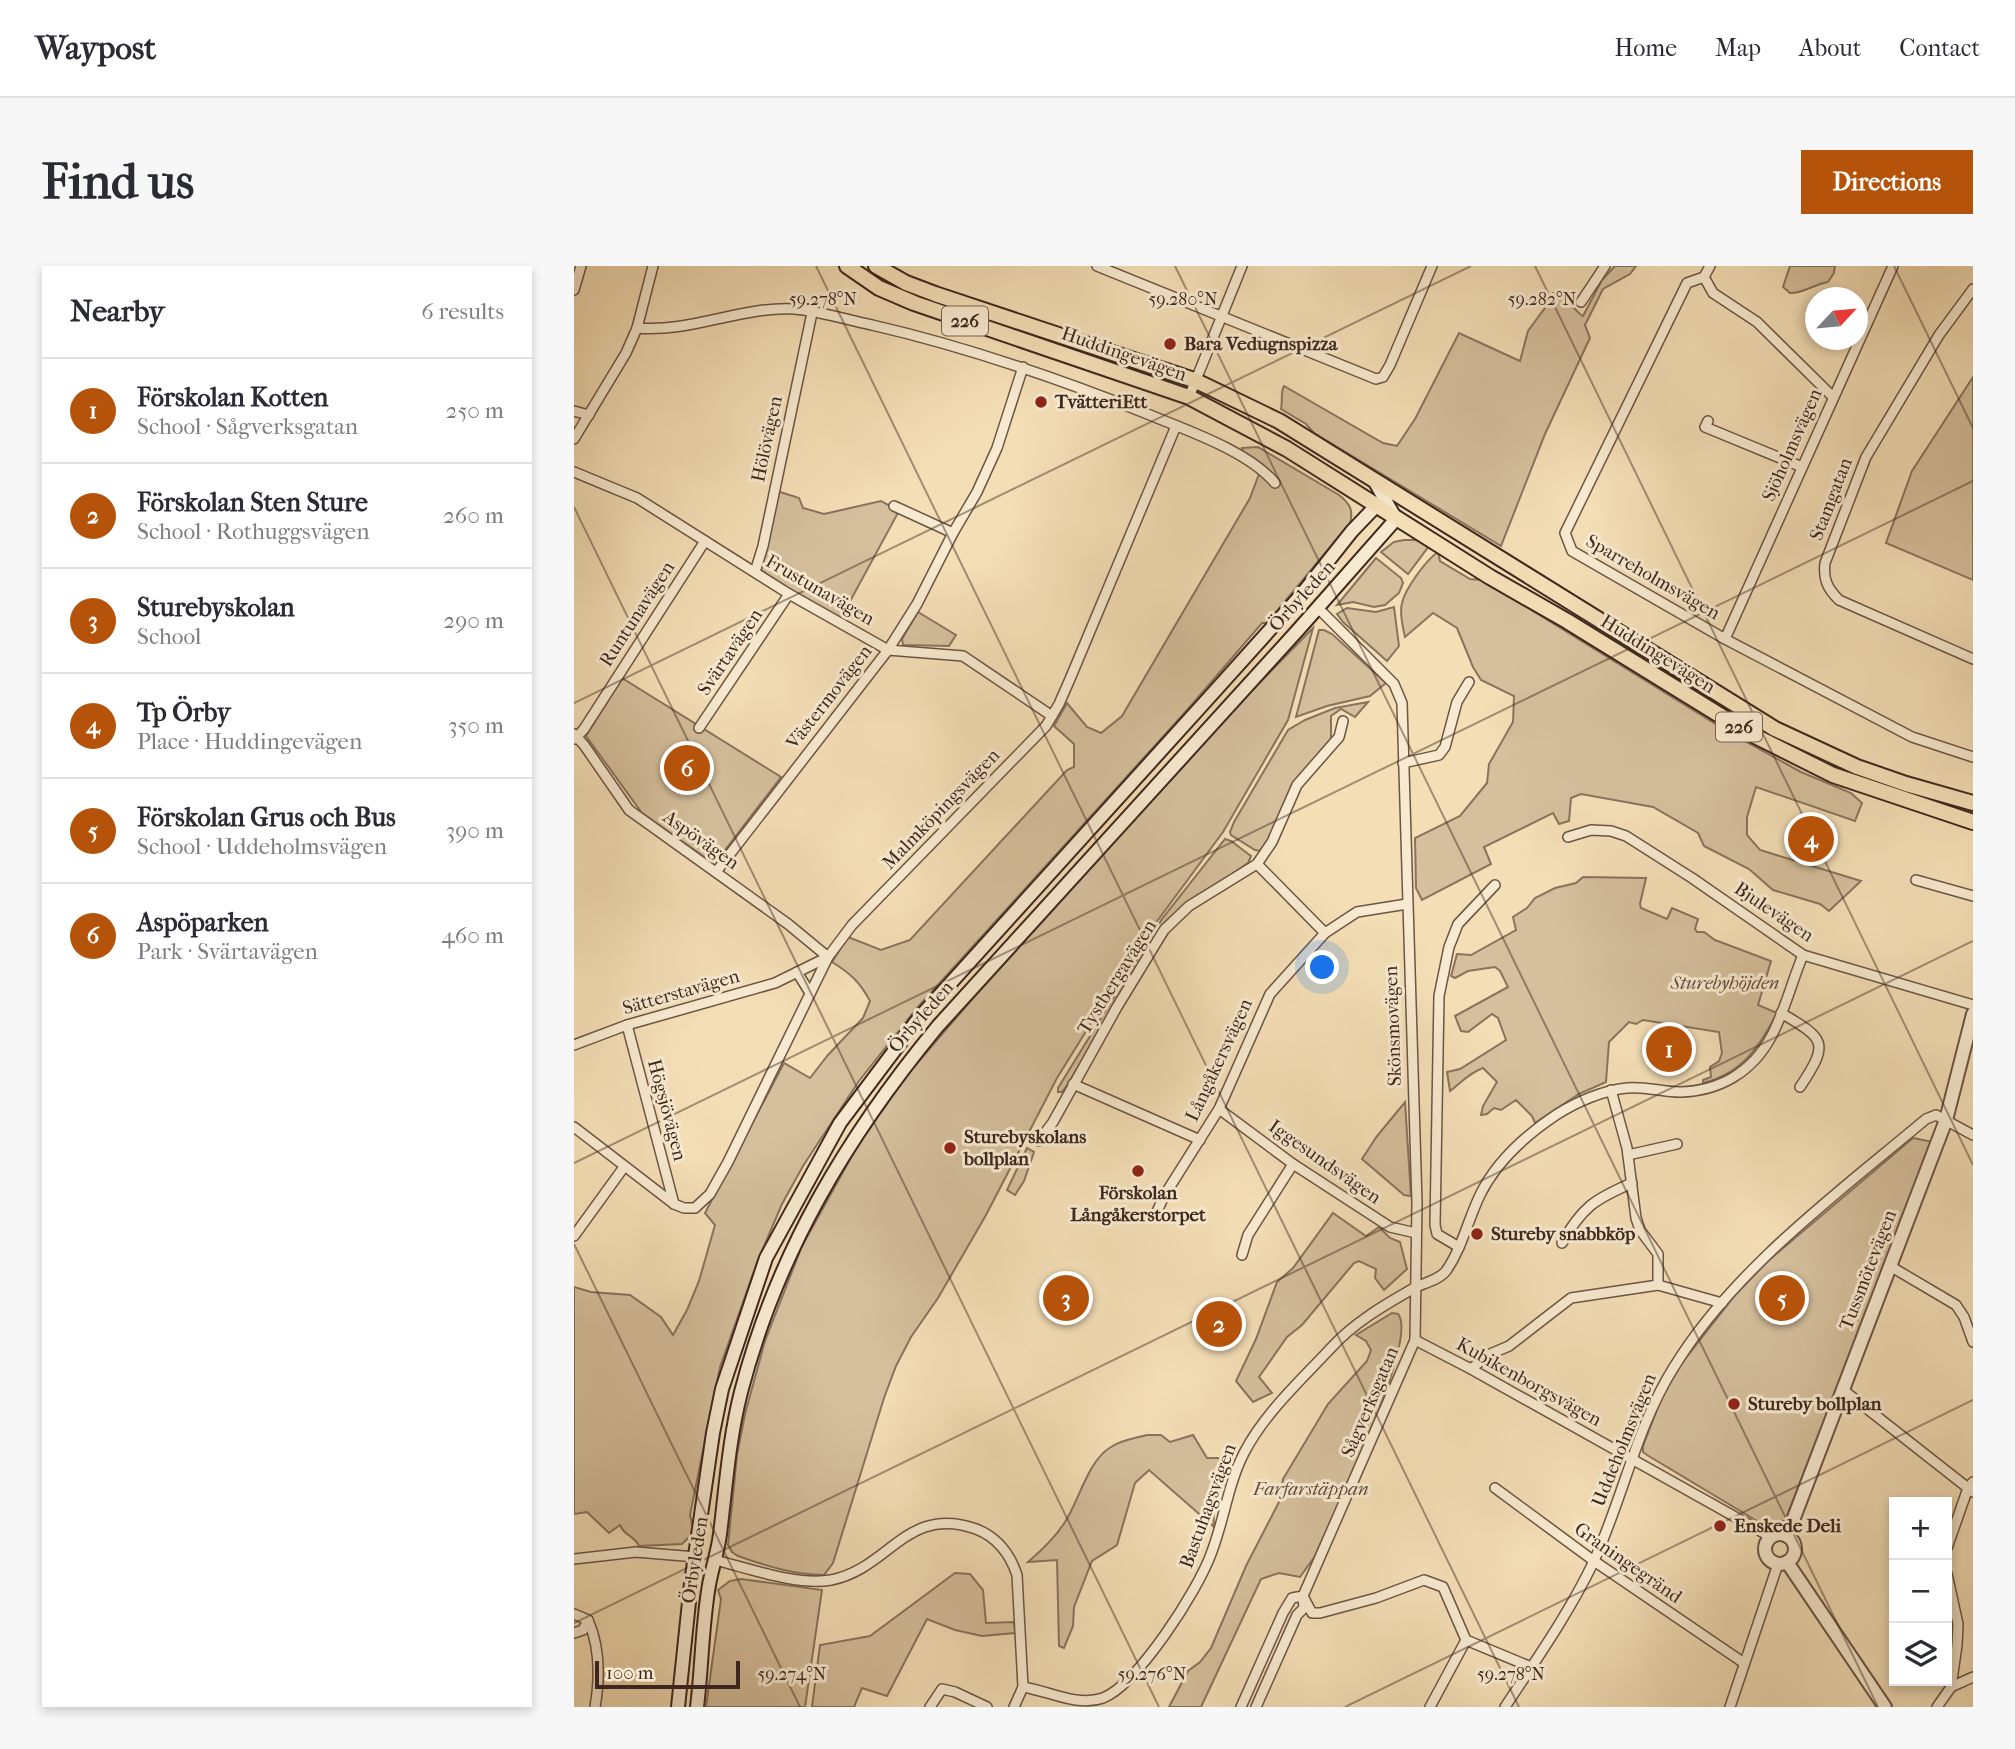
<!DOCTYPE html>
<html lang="en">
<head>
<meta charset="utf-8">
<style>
	body { margin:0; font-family:"IM FELL French Canon",serif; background:#f7f7f7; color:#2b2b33 }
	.controls { position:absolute; right:21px; bottom:21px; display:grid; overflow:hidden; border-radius:0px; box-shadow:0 4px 10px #0003 }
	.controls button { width:63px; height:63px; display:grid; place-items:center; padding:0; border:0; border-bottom:2px solid #e1e1e2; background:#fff; color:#2b2b33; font:35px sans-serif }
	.compass { position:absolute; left:1231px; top:21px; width:63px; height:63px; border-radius:50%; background:#fff; box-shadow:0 4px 10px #0003; rotate:64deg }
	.scale { position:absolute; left:21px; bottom:18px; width:145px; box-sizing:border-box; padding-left:7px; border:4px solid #3d271e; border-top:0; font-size:19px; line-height:24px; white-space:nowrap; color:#3d271e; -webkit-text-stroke:5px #f8ead0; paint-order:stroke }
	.you { position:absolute; left:749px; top:702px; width:24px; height:24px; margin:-18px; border:5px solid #fff; border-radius:50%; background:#1a73e8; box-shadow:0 0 0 10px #1a73e833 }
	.badge { display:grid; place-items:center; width:46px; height:46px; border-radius:50%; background:#b45309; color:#fff; font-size:23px; font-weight:700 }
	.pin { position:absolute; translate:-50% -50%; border:4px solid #fff; box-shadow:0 2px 7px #0006 }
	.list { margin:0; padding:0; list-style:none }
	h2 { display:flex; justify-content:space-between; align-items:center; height:91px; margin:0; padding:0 28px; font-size:30px }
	h2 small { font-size:23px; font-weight:400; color:#7c7c81 }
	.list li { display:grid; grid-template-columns:46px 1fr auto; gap:21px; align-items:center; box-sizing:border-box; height:105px; padding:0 28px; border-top:2px solid #e1e1e2 }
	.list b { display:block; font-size:26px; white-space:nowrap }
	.list p { margin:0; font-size:23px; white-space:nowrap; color:#7c7c81 }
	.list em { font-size:23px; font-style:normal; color:#7c7c81 }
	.icon { flex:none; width:38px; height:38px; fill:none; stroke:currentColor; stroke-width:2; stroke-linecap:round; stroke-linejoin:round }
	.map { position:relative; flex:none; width:1399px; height:1441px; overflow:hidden; border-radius:0px }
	header { display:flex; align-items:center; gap:42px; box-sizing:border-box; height:98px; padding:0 35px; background:#fff; border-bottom:2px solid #e1e1e2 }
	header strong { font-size:33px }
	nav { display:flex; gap:38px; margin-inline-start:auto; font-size:24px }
	.intro { display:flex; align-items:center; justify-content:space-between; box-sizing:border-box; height:168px; padding:0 42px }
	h1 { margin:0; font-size:49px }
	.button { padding:18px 32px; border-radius:0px; background:#b45309; color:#fff; font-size:24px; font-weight:700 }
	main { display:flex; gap:42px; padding:0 42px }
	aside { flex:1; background:#fff; border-radius:0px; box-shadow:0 4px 10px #0003 }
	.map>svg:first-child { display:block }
	.green { fill:#d5bf9c; stroke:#89735d; stroke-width:2 }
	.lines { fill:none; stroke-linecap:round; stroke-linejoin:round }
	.minor-casing { stroke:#6b5544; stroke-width:12 }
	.tertiary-casing { stroke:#6b5544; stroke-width:16 }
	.secondary-casing { stroke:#3d271e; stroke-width:16 }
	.primary-casing { stroke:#3d271e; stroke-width:18 }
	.minor { stroke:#f8ead0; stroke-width:9 }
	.tertiary { stroke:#f8ead0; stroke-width:12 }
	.secondary { stroke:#f8ead0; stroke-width:12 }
	.primary { stroke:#f4deb6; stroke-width:14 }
	.ticks { fill:none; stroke:#3d271e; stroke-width:2; stroke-opacity:0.45 }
	.poi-dot { fill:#8f2418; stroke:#f8ead0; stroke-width:2.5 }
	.labels { text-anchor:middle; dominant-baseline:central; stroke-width:6; stroke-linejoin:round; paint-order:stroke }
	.shield { fill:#f8ead0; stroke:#756253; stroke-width:2 }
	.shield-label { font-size:18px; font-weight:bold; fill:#3d271e }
	.poi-label { font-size:19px; font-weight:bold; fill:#3d271e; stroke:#f8ead0; text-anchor:start }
	.street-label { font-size:19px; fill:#3d271e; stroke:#f8ead0 }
	.park-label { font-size:19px; font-style:italic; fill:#634d3e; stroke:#f8ead0 }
	.ticks-label { font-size:18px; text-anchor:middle; fill:#3d271e; stroke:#f8ead0; stroke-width:6; stroke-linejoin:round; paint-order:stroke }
</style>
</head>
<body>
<header>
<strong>Waypost</strong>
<nav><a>Home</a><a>Map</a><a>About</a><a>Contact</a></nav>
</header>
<div class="intro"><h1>Find us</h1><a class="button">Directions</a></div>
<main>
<aside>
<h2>Nearby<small>6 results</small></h2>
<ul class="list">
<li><span class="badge">1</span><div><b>Förskolan Kotten</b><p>School · Sågverksgatan</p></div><em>250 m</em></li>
<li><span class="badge">2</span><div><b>Förskolan Sten Sture</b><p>School · Rothuggsvägen</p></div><em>260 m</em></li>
<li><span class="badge">3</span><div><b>Sturebyskolan</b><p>School</p></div><em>290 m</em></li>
<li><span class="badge">4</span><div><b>Tp Örby</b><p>Place · Huddingevägen</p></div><em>350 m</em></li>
<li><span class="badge">5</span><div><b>Förskolan Grus och Bus</b><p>School · Uddeholmsvägen</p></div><em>390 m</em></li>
<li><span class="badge">6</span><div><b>Aspöparken</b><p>Park · Svärtavägen</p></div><em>460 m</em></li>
</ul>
</aside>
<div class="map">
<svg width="1399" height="1441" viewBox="0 0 1399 1441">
	<rect width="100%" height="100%" fill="#f4deb6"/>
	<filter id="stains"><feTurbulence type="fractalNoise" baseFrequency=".00286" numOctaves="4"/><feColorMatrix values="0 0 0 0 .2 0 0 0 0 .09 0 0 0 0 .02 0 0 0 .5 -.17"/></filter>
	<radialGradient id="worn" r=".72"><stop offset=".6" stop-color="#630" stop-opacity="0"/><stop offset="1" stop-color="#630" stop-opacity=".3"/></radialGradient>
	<g class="green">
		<path d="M1041,0h21l-6,8 -27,15 -18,36 5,13 -45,96 -44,112 -187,-113 -8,-9 -25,-15c2,-8 -1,-16 3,-23l99,57 14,3 18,-27 44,-86 61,28 8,-30 22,-30 3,-8c15,0 18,16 30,23l19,-36z"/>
		<path d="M1216,0h45l-1,7 -6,9c-13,2 -26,12 -38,11l-7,-6z"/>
		<polygon points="1399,111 1399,314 1312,277 1338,205"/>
		<path d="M684,181l81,48c10,8 15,15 11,28l-83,100h-5l-74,86 -271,299 -58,73 -56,85 -21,38 -24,56 -38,107 -30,148 3,13 -1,6 -10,10 -43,2c-5,-11 -14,-9 -19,-21l-11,8 -22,-21 -13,2v-227l17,5 39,3 31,22 12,18 14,-25 12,-29 16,-56 -10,-12 79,-150 26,15 18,-23 35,-37 7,-17c-11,-20 -19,-27 -38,-39l16,-25 33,13 29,-10 157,-170 7,-3v-23l-20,-18 13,-23 20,24 14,6 21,-17 128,-218 12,-32 -19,-13 -1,-5z"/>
		<polygon points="203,225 225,232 229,242 250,248 307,235 325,245 267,352 223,332 191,309 187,304"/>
		<polygon points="830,274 844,274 855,280 834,308 807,286 820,276"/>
		<path d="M864,286l2,9 30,18 13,1 247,153 71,39 50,21 11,10 -7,18 -99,-34 -9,30v18l13,15 101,31 -32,30 -9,-7 -47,-14 -24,-21 -45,-23 -6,-13 -45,-26 -72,-13 -10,4 -2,23 -10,3 -6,-11 -69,34 7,17 -69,36 -6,-12 -1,-50 45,-22 27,-33 2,-19 24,-42 1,-26 -33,-16 -8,-13 -16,-39 -24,-15 -28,24c-2,-10 -6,-23 -3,-34 3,-14 24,-43 36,-51z"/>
		<polygon points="802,292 827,312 829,317 825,327 811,339 800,341 779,336 763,339"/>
		<polygon points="820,341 825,380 813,395 769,356 763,348 773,342 802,346"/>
		<polygon points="344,346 382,369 375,380 329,379 328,373"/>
		<path d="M739,362l-25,92 -65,112 -82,111 -84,135 -71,137 -48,83 -27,39 -15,29 -12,32 -51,165 -9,12c-29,0 -58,-9 -86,-19l-6,-4 -4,-7 9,-90 8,-41 20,-73 37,-95 56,-101 49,-70 68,-79 260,-288z"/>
		<polygon points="745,364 750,364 758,368 812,417 796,430 753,440 722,451"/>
		<polygon points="48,412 207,511 145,592 136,595 68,547 12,470"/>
		<polygon points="794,436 781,451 767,443 757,450 757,473 725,510 695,574 687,585 681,584 657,569 656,566 660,556 714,464 731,454 761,442"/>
		<polygon points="651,573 657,575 677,590 674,597 606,644 584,665 494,818 488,826 484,826 484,822 588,653"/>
		<path d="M1009,611l63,1 -6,26 1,4 26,11 5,-11 26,11 -3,10 2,3h7l11,8 56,21 -13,44 19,8c-17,33 -35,61 -74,70v-3l8,-3 -1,-10 9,-6 3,-8 -3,-21 -76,-12 -7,4 -7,-2 -20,20 -3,40 -27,12 -44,29 -3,-7 -16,-16 -15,10 -7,-2 -7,6 -6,1 2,-9 14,-24 -14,-14c-14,5 -21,14 -33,23l-3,-19 13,-3 46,-29 -8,-22 -6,-4 -24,18 -7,-1 -6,-15 53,-29 -8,-16 -5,-4 -27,4 -13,7 -4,-2 6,-22 14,1 45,-25 -3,-13 14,-9 8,-10 20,-10 21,-5z"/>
		<polygon points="831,836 837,930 830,929 788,893 803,870"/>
		<polygon points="1339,872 1359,876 1211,1255 1183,1255 1073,1189 1069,1186 1069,1180 1087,1133 1104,1102 1162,1028 1195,994"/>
		<polygon points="453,882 460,886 450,915 441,929 433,924"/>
		<polygon points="759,947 792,970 805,961 816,972 826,976 833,1003 810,1024 801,1012 802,1003 785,995 780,997 728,1059 713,1071 685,1111 698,1127 679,1136 662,1115 682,1073 703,1016 719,1002"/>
		<path d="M818,1047l6,1c22,26 -68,207 -83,242l-15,21 -21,-4 -18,6 -60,128h-32l19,-36 12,-9 11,-14 35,-82 33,-64 4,-23 45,-75 39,-43 4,-11 -5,-9 -10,-6z"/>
		<path d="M573,1169h14l9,7 23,-7 14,23h14l-8,43 1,26 -65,-57 -14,13 -18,62 -25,16 -18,46 -1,19 -9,22 -5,-2 -2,-86 -29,2c14,-12 27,-24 37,-40 14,-21 23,-62 46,-75 10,-7 25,-9 36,-12z"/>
		<polygon points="381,1307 396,1308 409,1324 412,1357 440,1356 441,1367 408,1370 381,1364 353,1353 313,1430 288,1422 280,1441 238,1441 246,1379 296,1370"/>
		<polygon points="167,1313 248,1324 231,1441 132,1441 147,1333 144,1324 156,1315"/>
	</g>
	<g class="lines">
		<g class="minor-casing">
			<g id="minor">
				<polyline points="523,0 802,113 809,111 816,99 858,0"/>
				<polyline points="1136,0 1130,11 1113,17 991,267 998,285 1151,373 1338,471 1399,491"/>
				<polyline points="1130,11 1139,27 1183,56 1259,131"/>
				<path d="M1399,23l-34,46 -73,122 -41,106c-2,16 2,25 14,37l134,59"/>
				<polyline points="0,24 7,0"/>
				<polyline points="1007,36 1031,0"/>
				<path d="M63,62c54,5 104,-22 157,-19 26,2 53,11 78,16 96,22 188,54 278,90 38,16 98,36 125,68"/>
				<polyline points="615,131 668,0"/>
				<polyline points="0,145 15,149"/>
				<polyline points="1134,155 1131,161 1228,201"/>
				<polyline points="0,173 52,87 63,62 79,0"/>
				<polyline points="0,206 63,232 215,328 314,384 389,390 478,450"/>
				<polyline points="320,240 379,267"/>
				<polyline points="181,306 189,280 238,47"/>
				<polyline points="1151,373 1319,0"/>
				<polyline points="125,462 215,328"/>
				<polyline points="0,468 10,479 55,544 214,658 254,691 201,717 53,759 0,779"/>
				<polyline points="1,473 10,463 131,275"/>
				<polyline points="829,497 865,489 871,481 883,436 895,416"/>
				<polyline points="994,571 1017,564 1037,565 1052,570 1118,612 1229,689 1399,739"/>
				<polyline points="683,598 751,667"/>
				<polyline points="142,606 314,384 343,338 379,267 403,226 423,182 449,101"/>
				<polyline points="1342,614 1399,630"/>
				<polyline points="223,706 236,727"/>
				<path d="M1207,747c44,26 49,29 19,74"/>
				<polyline points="53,759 100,938"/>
				<polyline points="499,818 626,874"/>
				<polyline points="1037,824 1053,882 1062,952 1066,964 1084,988 1084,1019"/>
				<polyline points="645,843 719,898 816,961 842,967"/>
				<polyline points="0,861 100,938 110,942 121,942 136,928 154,896 254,691 278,659 472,460 485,438 496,413 602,160"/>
				<polyline points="465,875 479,856 543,741 590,664 615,640 683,598 698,576 723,519 765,471 769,455"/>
				<polyline points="1054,889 1103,878"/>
				<polyline points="581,950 590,930 645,843 696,728 751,667 783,646 833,638"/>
				<polyline points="0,970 50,901"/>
				<path d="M988,977c20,-36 33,-44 70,-60"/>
				<polyline points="885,981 863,968 861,959 865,730 875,681 884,658 921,619"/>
				<polyline points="668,989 674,969 719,898"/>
				<polyline points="1316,1000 1382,1039 1390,1051 1399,1076"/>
				<polyline points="841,1074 897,1103 1197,1271"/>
				<polyline points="897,1103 914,1089 935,1080 997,1032 1084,1019 1148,1037"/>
				<polyline points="1268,1123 1399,1226"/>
				<polyline points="921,1222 1020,1295 1170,1397"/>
				<polyline points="1373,1282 1394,1222 1399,1216"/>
				<polyline points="0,1293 62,1286 122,1291"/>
				<path d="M141,1294c33,8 82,26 116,20 58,-11 76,-76 145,-51 21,8 34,25 41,46l6,112 -9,20"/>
				<polyline points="729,1330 738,1347 746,1347 802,1332 850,1314 869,1321 892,1374 957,1401"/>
				<polyline points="0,1348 14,1354 9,1364 0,1367"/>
				<path d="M14,1354c12,27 12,58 7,87"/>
				<path d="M449,1421c26,4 54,20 80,11 35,-14 95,-108 108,-144 13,-33 17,-70 33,-101 20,-39 56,-72 86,-104 23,-26 56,-45 86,-62 9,-4 24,-8 30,-16 16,-23 22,-51 34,-76 16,-33 46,-60 76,-80 20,-13 48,-25 71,-27 18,-2 35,4 53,4 40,-1 72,-20 91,-55 14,-26 21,-56 32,-82"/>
				<polyline points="1377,1421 1399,1411"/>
				<polyline points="356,1441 368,1423 381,1426 413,1441"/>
				<polyline points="667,1441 709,1347 718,1332 729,1330 841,1074 843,937 828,437 820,418 744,342"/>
				<polyline points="682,1441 723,1349 730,1342 729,1332"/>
				<polyline points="856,1441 892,1374"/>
				<path d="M931,1441c31,-47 64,-94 88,-144 30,-64 43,-136 81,-196 60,-98 165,-175 252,-248l10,-4 37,20"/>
				<polyline points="1156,1441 1204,1298"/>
				<polyline points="1363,1441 1377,1421 1383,1379 1384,1358 1373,1308"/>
			</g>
		</g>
		<g class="tertiary-casing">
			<g id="tertiary">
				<circle cx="1206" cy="1283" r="15"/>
				<polyline points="1213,1270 1372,854 1399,748"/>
				<polyline points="1213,1296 1311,1441"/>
			</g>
		</g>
		<g class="secondary-casing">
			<g id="secondary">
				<polyline points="104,1441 117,1317 139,1167 148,1123 192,992 266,857 345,752 640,426 728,328 778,265 802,240 811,236"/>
				<path d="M123,1441c5,-40 5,-82 12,-122 3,-17 9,-34 11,-51 6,-48 9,-95 21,-142 36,-139 106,-256 197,-366l360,-396 98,-111 -21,-37"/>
			</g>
		</g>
		<g class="primary-casing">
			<g id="primary">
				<polyline points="273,0 305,22 340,37 615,131 713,183 916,311 993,355 1173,466 1259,509 1399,556"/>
				<polyline points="302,0 332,17 361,28 620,114 705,155 1201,463 1283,501 1332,518 1399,537"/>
			</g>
		</g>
		<use href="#minor" class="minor"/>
		<use href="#tertiary" class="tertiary"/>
		<use href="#secondary" class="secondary"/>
		<use href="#primary" class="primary"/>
	</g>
	<path class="ticks" d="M242,0l703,1441M601,0l703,1441M961,0l438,899M1320,0l79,162M0,241l585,1200M0,437l897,-437M0,897l1399,-682M0,978l226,463M0,1357l1399,-682M771,1441l628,-307"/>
	<g class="poi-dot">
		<circle cx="596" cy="78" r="7"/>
		<circle cx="467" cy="136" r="7"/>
		<circle cx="376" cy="882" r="7"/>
		<circle cx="564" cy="905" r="7"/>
		<circle cx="903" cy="968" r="7"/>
		<circle cx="1160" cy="1138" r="7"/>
		<circle cx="1146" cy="1260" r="7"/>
	</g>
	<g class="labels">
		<g class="shield">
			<rect x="368" y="40.5" width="46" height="29" rx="5"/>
			<rect x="1142" y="446.5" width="46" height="29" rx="5"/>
		</g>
		<g class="shield-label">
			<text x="391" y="55">226</text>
			<text x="1165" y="461">226</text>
		</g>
		<g class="poi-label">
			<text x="610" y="78">Bara Vedugnspizza</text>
			<text x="481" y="136">TvätteriEtt</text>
			<text x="390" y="871">Sturebyskolans<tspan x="390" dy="22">bollplan</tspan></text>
			<text x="564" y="927" text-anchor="middle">Förskolan<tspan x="564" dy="22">Långåkerstorpet</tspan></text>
			<text x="917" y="968">Stureby snabbköp</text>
			<text x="1174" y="1138">Stureby bollplan</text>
			<text x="1160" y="1260">Enskede Deli</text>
		</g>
		<g class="street-label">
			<text transform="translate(550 88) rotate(19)">Huddingevägen</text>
			<text transform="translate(193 173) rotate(-78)">Hölövägen</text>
			<text transform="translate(1218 179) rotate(-66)">Sjöholmsvägen</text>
			<text transform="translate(1257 233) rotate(-69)">Stamgatan</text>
			<text transform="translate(1079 311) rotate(30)">Sparreholmsvägen</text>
			<text transform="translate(246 324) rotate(30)">Frustunavägen</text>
			<text transform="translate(728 330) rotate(-48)">Örbyleden</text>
			<text transform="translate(63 348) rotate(-57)">Runtunavägen</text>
			<text transform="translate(156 386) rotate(-56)">Svärtavägen</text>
			<text transform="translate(1084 388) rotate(32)">Huddingevägen</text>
			<text transform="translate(255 431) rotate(-52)">Västermovägen</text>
			<text transform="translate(367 543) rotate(-46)">Malmköpingsvägen</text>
			<text transform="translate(127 574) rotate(35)">Aspövägen</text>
			<text transform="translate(1200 646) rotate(34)">Bjulevägen</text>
			<text transform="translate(543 711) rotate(-58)">Tystbergavägen</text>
			<text transform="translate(107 726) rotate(-16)">Sätterstavägen</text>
			<text transform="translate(347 751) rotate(-49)">Örbyleden</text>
			<text transform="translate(819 760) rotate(-92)">Skönsmovägen</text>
			<text transform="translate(645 794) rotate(-65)">Långåkersvägen</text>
			<text transform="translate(93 844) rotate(75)">Högsjövägen</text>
			<text transform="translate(751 896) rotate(35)">Iggesundsvägen</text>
			<text transform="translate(1294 1004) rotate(-69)">Tussmötevägen</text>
			<text transform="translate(955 1116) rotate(29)">Kubikenborgsvägen</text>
			<text transform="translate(796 1136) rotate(-67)">Sågverksgatan</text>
			<text transform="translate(1050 1174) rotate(-68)">Uddeholmsvägen</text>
			<text transform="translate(634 1240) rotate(-70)">Bastuhagsvägen</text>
			<text transform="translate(121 1294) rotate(-81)">Örbyleden</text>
			<text transform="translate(1054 1297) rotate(35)">Graningegränd</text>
		</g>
		<g class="park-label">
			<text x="1151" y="717">Sturebyhöjden</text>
			<text x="737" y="1223">Farfarstäppan</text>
		</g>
	</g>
	<g class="ticks-label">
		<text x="249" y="39">59.278°N</text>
		<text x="609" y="39">59.280°N</text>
		<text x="968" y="39">59.282°N</text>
		<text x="218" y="1414">59.274°N</text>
		<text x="578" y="1414">59.276°N</text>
		<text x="937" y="1414">59.278°N</text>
	</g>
	<rect width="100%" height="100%" filter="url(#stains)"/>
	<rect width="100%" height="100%" fill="url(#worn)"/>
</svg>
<div class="controls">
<button>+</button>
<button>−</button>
<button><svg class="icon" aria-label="layers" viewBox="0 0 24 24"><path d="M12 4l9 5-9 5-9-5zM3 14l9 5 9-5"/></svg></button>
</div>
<svg class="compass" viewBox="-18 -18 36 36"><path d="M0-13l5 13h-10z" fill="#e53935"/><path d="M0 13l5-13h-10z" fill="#7c7c81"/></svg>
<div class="scale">100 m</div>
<div class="you"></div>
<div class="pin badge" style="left:1095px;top:783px">1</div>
<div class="pin badge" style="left:645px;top:1058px">2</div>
<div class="pin badge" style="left:492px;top:1032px">3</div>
<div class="pin badge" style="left:1237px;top:573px">4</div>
<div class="pin badge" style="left:1208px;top:1032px">5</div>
<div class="pin badge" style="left:113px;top:502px">6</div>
</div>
</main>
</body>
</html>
